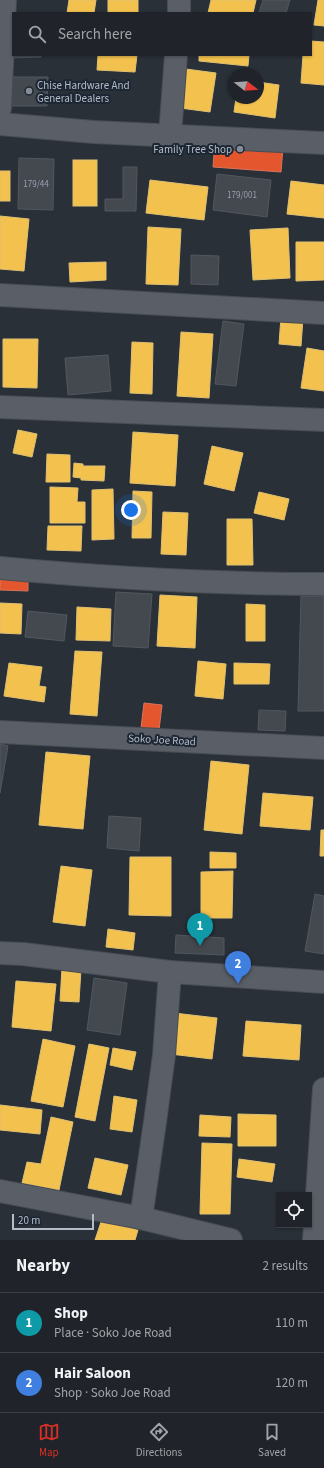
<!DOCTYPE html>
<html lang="en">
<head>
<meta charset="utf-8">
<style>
	body { margin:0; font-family:"Source Sans 3",sans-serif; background:#282c32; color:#f1f3f6 }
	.controls { position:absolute; right:12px; bottom:12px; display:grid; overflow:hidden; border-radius:0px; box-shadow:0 1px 3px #0004 }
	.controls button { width:36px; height:36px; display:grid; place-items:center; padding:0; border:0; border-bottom:1px solid #3d4147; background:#20242a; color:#f1f3f6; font:20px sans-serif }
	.compass { position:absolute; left:228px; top:68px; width:36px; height:36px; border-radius:50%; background:#20242a; box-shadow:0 1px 3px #0004; rotate:107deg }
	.scale { position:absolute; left:12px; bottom:10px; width:82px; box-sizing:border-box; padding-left:4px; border:2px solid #b4bcc9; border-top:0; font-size:11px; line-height:14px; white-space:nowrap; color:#b4bcc9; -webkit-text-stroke:3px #1d2633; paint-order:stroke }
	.you { position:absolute; left:131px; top:510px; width:14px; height:14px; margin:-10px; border:3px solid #fff; border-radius:50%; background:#1a73e8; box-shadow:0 0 0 6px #1a73e833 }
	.badge { display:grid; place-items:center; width:26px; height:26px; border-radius:50%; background:#d93025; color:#fff; font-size:13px; font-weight:700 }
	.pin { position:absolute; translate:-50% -33px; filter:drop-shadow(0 1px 2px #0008) }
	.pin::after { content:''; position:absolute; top:21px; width:14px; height:12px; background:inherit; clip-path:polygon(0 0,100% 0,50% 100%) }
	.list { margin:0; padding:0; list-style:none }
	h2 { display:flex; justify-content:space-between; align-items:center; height:52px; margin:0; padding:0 16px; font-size:17px }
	h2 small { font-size:13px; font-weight:400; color:#a2a4a8 }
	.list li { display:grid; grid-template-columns:26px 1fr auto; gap:12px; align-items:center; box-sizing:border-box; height:60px; padding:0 16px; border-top:1px solid #3d4147 }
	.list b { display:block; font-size:15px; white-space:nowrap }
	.list p { margin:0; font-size:13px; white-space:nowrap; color:#a2a4a8 }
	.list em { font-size:13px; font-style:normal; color:#a2a4a8 }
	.icon { flex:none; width:22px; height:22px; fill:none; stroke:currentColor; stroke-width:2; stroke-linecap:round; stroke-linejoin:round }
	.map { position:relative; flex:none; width:324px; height:1240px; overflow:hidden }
	.search { position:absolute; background:#20242a; box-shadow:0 1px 3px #0004; left:12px; right:12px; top:12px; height:44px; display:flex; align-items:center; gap:10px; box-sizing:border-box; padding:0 14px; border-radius:0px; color:#a2a4a8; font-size:15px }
	.sheet { height:172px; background:#20242a }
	nav { display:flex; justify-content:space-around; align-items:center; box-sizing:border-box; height:56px; border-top:1px solid #3d4147; background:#20242a; font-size:11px; color:#a2a4a8 }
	nav a { display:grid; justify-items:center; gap:2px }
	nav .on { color:#d93025 }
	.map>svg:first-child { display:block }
	.homes { fill:#f2c14e; stroke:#dfc073 }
	.shops { fill:#e4572e; stroke:#d6755c }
	.building { fill:#444950; stroke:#52575f }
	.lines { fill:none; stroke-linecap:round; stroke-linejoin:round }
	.street-casing { stroke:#484c53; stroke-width:24 }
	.street { stroke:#5a5e66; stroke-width:22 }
	.poi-dot { fill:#848b96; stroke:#1d2633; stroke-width:1.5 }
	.labels { text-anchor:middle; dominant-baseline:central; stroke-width:4; stroke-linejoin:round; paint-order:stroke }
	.number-label { font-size:9px; fill:#989fab }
	.poi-label { font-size:11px; fill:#b4bcc9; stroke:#1d2633; text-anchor:start }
	.street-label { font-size:11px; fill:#b4bcc9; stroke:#1d2633 }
</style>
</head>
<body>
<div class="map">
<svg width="324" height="1240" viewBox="0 0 324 1240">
	<rect width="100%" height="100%" fill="#2a3038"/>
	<g class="homes">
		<polygon points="69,0 96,0 94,13 67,13"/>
		<rect x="108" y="0" width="30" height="13"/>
		<polygon points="211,0 256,0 253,13 208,13"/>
		<polygon points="318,0 324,0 324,26 314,25"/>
		<polygon points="311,41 324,42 324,85 301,83 303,55 311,55"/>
		<polygon points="98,55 137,55 135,72 97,70"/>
		<polygon points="199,55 249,55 248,66 199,61"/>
		<polygon points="186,69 216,73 210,112 180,108"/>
		<polygon points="258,82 279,85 275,118 234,112 236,98 258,98"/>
		<rect x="73" y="160" width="24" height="46"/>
		<rect x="0" y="171" width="10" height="30"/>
		<polygon points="150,180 208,187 204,220 146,213"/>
		<polygon points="291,181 324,185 324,218 287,214"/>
		<polygon points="0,216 29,219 24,271 0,269"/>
		<polygon points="148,227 181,229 178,285 146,284"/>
		<polygon points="288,228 290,278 253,280 250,230"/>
		<polygon points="296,242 324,242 324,280 296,281"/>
		<polygon points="106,262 106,280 70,282 69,263"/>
		<polygon points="281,317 303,318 301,346 279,344"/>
		<polygon points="181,332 213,334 209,398 177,396"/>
		<polygon points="3,339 38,339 37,388 3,387"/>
		<polygon points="132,342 153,343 152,394 130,393"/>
		<polygon points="307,348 324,351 324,391 301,388"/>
		<polygon points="18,430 37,434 32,457 13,453"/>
		<polygon points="133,432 178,435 175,486 130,483"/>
		<polygon points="212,446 243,453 234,491 204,484"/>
		<polygon points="47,454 70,455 70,482 46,482"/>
		<polygon points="74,463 83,464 83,466 105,466 104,481 81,480 81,478 73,477"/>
		<polygon points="50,487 78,488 77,502 85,502 85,523 50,523"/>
		<polygon points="113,489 114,539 92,540 92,490"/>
		<polygon points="133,491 152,492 151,538 132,538"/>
		<polygon points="259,492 289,499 284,520 254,513"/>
		<polygon points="163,512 188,513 186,555 161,554"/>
		<polygon points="227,519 252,519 253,565 227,565"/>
		<polygon points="48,526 82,526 81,551 47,550"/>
		<polygon points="160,595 197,597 195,648 157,646"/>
		<polygon points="0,603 22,604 21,634 0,633"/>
		<polygon points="246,604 265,605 265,641 246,641"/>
		<polygon points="77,607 111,609 110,641 76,640"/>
		<polygon points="75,651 102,652 97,716 70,714"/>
		<polygon points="198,661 226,664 223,699 195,696"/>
		<polygon points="9,663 42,667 39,686 46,687 44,702 4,696"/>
		<polygon points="234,663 270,664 269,684 234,684"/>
		<polygon points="46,752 90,756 83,829 39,825"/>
		<polygon points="211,761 249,765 242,834 204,830"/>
		<polygon points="263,793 313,797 310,830 260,826"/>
		<polygon points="321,830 324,830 324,856 320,856"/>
		<polygon points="210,852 236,853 236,868 210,868"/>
		<polygon points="130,857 171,857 171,916 129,915"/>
		<polygon points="61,866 92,870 85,926 53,922"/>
		<polygon points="233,871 232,918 201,918 201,872"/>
		<polygon points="108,929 135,933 133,950 106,947"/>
		<polygon points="62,968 81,969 79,1002 60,1001"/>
		<polygon points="16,981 56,984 51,1031 12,1027"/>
		<polygon points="174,1013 217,1018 212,1059 170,1054"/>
		<polygon points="246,1021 301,1025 299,1060 243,1056"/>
		<polygon points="43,1039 75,1046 63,1107 31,1101"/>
		<polygon points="89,1044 109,1048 95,1121 75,1117"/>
		<polygon points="113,1048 136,1052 132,1070 110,1065"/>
		<polygon points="114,1096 137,1100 132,1132 110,1129"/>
		<polygon points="0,1105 42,1110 40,1134 0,1130"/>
		<polygon points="238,1114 276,1115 276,1146 238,1146"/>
		<polygon points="200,1115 231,1117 230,1137 199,1136"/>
		<polygon points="51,1117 73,1122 59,1190 22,1183 27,1162 41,1164"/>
		<polygon points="202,1143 232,1144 230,1214 200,1214"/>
		<polygon points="95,1158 128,1165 121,1195 88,1188"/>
		<polygon points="239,1159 275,1164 272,1182 237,1177"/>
		<polygon points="102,1219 138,1230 135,1240 95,1240"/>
	</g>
	<g class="shops">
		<polygon points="215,142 283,147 281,172 213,167"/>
		<polygon points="0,575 28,575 28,591 0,590"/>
		<polygon points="144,703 162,705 159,730 141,728"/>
	</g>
	<g class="building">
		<polygon points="263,0 290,0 286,13 259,13"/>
		<polygon points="13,55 41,55 41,57 10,58"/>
		<polygon points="10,77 48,77 47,106 10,106"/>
		<polygon points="19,158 54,159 53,210 18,209"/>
		<polygon points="123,167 137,167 136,211 105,211 105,199 123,199"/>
		<polygon points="217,174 271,180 267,217 213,210"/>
		<polygon points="191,255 219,256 218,285 191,284"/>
		<polygon points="223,321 244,324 236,386 215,384"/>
		<polygon points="108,355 111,391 68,395 65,358"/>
		<polygon points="116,592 152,594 148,648 113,646"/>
		<polygon points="301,596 324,596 324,711 298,711"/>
		<polygon points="28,611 67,615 64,641 25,637"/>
		<polygon points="259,710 286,711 285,731 258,730"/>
		<polygon points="0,744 8,746 0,793"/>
		<polygon points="109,816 141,818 139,851 107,848"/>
		<polygon points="315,894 324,896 324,954 305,951"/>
		<polygon points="176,935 224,938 224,955 175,953"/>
		<polygon points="94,978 127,983 120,1035 87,1030"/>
	</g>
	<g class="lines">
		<g class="street-casing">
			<g id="street">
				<polyline points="179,13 179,0"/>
				<polyline points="0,108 5,0"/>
				<polyline points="0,124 94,132 324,143"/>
				<polyline points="170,135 176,55"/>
				<polyline points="0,295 324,313"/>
				<polyline points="0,407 324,420"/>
				<path d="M0,568c108,10 216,16 324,16"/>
				<polyline points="0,732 324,748"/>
				<polyline points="0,953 23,954 170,972 324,982"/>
				<polyline points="0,1191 141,1218 231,1240"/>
				<polyline points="141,1218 155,1122 164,1055 170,972"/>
				<polyline points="314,1240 324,1089"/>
			</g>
		</g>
		<use href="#street" class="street"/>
	</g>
	<g class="poi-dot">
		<circle cx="29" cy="91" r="4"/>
		<circle cx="240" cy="149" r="4"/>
	</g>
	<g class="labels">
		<g class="number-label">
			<text x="36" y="184">179/44</text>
			<text x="242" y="195">179/001</text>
		</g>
		<g class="poi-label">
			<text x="37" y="85">Chise Hardware And<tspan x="37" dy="13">General Dealers</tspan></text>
			<text x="232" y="149" text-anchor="end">Family Tree Shop</text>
		</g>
		<g class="street-label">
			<text transform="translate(162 740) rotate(3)">Soko Joe Road</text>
		</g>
	</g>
</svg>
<div class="controls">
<button><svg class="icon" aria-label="locate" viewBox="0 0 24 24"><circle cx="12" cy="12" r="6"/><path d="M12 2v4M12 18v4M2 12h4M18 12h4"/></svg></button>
</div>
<svg class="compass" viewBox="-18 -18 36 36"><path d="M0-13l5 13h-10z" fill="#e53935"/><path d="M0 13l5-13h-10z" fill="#a2a4a8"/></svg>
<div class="scale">20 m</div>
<div class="you"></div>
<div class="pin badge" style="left:200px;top:946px;background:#0f9aa8">1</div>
<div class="pin badge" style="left:238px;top:984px;background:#3f7fe0">2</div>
<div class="search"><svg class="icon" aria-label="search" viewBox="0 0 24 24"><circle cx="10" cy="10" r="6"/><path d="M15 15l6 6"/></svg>Search here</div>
</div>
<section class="sheet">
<h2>Nearby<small>2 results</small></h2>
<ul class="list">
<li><span class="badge" style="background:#0f9aa8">1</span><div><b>Shop</b><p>Place · Soko Joe Road</p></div><em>110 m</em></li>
<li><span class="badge" style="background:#3f7fe0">2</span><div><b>Hair Saloon</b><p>Shop · Soko Joe Road</p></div><em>120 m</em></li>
</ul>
</section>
<nav>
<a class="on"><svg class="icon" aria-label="map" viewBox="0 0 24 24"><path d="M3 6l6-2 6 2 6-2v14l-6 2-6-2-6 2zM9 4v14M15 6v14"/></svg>Map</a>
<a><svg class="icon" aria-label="directions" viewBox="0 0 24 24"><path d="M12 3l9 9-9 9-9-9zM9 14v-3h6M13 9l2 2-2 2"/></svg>Directions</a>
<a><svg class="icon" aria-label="saved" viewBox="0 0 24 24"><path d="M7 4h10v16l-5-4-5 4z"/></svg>Saved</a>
</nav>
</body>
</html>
